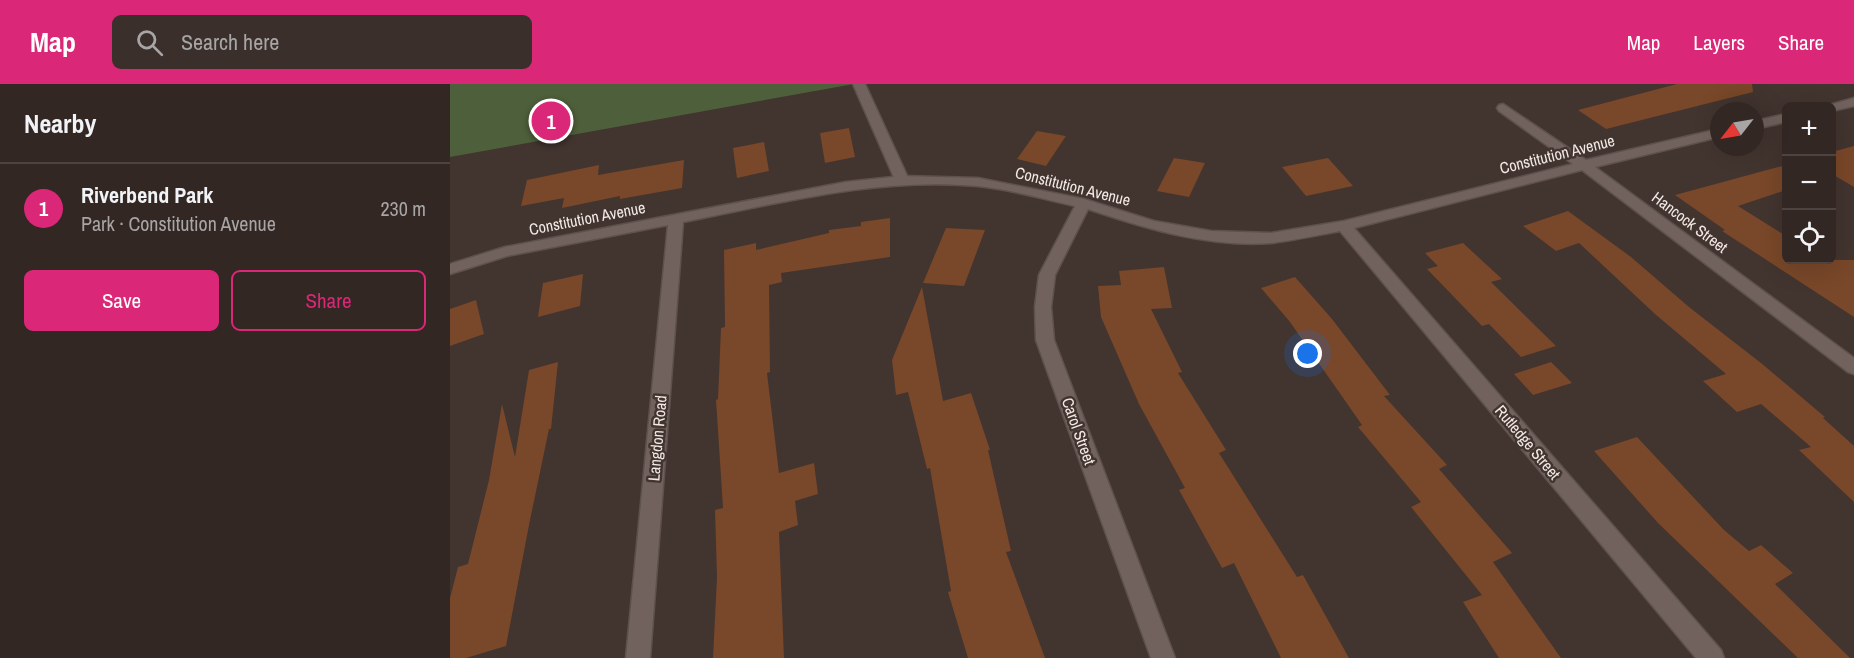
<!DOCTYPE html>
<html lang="en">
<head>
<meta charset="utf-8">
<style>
	body { margin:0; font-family:"Archivo Narrow",sans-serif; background:#3a2f2b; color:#f1f3f6 }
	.controls { position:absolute; right:18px; top:18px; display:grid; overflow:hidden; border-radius:9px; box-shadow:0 6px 24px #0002 }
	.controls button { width:54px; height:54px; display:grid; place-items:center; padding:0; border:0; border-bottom:2px solid #4d4441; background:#322723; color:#f1f3f6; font:30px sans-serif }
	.compass { position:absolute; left:1260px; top:18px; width:54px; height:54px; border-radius:50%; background:#322723; box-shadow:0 6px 24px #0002; rotate:239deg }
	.you { position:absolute; left:858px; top:270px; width:21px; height:21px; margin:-15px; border:4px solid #fff; border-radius:50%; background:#1a73e8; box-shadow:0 0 0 9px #1a73e833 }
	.badge { display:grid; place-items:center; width:39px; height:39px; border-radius:50%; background:#db2777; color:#fff; font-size:20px; font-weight:700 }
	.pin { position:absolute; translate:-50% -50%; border:3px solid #fff; box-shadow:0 2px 6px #0006 }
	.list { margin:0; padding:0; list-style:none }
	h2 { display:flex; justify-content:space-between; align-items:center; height:78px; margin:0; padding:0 24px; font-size:26px }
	h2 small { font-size:20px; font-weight:400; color:#a8a5a6 }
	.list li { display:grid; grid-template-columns:39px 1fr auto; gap:18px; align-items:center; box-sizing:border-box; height:90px; padding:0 24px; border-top:2px solid #4d4441 }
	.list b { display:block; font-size:22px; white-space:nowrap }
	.list p { margin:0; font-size:20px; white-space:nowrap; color:#a8a5a6 }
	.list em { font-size:20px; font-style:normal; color:#a8a5a6 }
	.actions { display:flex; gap:12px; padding:18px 24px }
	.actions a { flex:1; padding:14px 0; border:2px solid #db2777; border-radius:9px; text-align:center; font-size:21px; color:#db2777 }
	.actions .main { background:#db2777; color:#fff }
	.icon { flex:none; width:33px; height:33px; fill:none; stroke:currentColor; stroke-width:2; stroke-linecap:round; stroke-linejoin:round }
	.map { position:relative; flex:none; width:1404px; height:574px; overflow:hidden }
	header { display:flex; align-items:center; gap:36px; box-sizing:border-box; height:84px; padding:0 30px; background:#db2777; color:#fff }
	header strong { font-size:28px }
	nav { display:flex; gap:33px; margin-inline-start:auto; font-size:21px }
	.search { width:420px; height:54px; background:#3a2f2b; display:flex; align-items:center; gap:15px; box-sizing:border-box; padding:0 21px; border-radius:9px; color:#a8a5a6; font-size:22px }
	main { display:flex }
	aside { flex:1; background:#322723 }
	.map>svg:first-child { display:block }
	.green { fill:#4e5f3b }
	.building { fill:#794729 }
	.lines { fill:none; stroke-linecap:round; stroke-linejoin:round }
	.lane-casing { stroke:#5d514d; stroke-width:3 }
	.street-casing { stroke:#5d514d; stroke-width:3 }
	.lane { fill:#72625d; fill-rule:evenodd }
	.street { fill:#72625d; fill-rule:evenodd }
	.labels { text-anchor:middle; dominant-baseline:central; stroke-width:5; stroke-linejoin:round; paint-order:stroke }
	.street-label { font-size:16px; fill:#f2e9e5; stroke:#42342f }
</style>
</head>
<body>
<header>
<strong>Map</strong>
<div class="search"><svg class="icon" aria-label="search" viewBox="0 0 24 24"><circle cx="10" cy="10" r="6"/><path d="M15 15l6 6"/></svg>Search here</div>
<nav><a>Map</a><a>Layers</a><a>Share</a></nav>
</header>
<main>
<aside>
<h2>Nearby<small></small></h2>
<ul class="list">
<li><span class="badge">1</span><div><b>Riverbend Park</b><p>Park · Constitution Avenue</p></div><em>230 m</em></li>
</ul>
<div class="actions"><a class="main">Save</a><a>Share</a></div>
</aside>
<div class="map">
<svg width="1404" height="574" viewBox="0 0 1404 574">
	<rect width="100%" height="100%" fill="#42342f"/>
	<polygon class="green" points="0,0 404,0 0,73"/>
	<g class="building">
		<polygon points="1227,0 1302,0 1303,8 1156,45 1128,26"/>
		<polygon points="399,44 405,73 375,79 370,49"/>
		<polygon points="587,47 616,52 596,82 567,75"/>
		<polygon points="314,58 319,87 287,94 283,64"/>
		<polygon points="1404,62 1404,103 1382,90 1382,68"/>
		<polygon points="724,74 755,79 739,113 707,107"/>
		<polygon points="878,74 903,102 856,112 832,83"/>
		<polygon points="234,76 232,104 170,115 170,112 112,124 114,114 71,122 77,96 149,81 148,91"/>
		<polygon points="1336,81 1336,106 1288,122 1336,152 1336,176 1404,176 1404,233 1272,147 1275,146 1225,111"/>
		<polygon points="1118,127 1181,173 1239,223 1311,279 1375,333 1373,334 1404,362 1404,418 1349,366 1361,363 1311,320 1287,328 1253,297 1276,290 1205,230 1129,159 1106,167 1073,142"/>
		<polygon points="440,134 440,173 331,189 332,198 319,201 320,288 317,289 329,389 364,379 368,410 345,417 348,441 329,448 334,574 263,574 267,493 265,426 273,424 266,316 268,315 271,244 275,243 274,166 306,159 306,166 379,149 379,146 411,142 411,138"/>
		<polygon points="496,144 535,146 514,202 473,199"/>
		<polygon points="1013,159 1052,195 1041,198 1106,262 1071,273 1039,240 1032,242 977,185 988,182 975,169"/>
		<polygon points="714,183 722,224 701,225 732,288 728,289 776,366 769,369 847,493 853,491 899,574 831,574 784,479 772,484 729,406 735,404 689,320 651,233 648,202 671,201 669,187"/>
		<polygon points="133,190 130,222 88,233 93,199"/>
		<polygon points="845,193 882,235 940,311 934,312 997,381 989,385 1062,469 1043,478 1111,574 1049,574 1013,518 1032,511 961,423 971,418 908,343 912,341 840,238 811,204"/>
		<polygon points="472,203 493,317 521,309 540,366 538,366 561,467 556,468 595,574 518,574 498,508 501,507 480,384 477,385 458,308 446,311 442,276"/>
		<polygon points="26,216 34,250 0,262 0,225"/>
		<polygon points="108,278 101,345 99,345 79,441 56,562 16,574 0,574 0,514 8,483 18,480 39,396 52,320 65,373 79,286"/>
		<polygon points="1101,278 1122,299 1083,311 1064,290"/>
		<polygon points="1187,353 1274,446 1299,467 1311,461 1343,489 1325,500 1400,574 1348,574 1208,439 1144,367"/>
	</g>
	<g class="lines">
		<g class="lane-casing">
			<polygon id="lane" points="403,0 415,0 459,96 457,99 447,99 445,96"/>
		</g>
		<g class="street-casing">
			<g id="street">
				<polygon points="1404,14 1404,22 1382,27 1382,22 1376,22"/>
				<path d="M1053,20l83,56 133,-31v8l-124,30 259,191v16l-6,-2 -266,-202 -228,58 367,422 3,8h-28l-356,-427c-22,4 -45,9 -68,12 -62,5 -125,-14 -184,-34l-33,66 -4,32 3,33 121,318h-24l-115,-318 -1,-33 4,-32 36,-69c-32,-7 -65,-17 -98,-20 -100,-9 -197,17 -294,36l-33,436h-24l42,-433 -161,31 -57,18v-10l55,-17 341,-65 56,-6 76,2 106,21 70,22 57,10 60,2 73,-12 229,-57 -74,-53 -2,-3 2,-3z"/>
				<polygon points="1336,30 1336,38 1305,45 1305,37"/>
			</g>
		</g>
		<use href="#lane" class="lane"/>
		<use href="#street" class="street"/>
	</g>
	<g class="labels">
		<g class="street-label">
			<text transform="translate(1107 70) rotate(-14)">Constitution Avenue</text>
			<text transform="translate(623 102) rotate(14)">Constitution Avenue</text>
			<text transform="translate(137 134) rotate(-11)">Constitution Avenue</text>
			<text transform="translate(1240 138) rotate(37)">Hancock Street</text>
			<text transform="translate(629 347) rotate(70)">Carol Street</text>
			<text transform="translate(207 354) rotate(-85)">Langdon Road</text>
			<text transform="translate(1078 358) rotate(50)">Rutledge Street</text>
		</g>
	</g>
</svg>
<div class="controls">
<button>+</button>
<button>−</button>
<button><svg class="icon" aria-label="locate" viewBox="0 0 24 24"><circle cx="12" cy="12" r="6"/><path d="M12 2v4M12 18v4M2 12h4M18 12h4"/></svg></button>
</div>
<svg class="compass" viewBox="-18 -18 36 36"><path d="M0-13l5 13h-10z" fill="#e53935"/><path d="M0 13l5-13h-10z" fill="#a8a5a6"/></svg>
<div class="you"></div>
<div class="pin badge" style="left:101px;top:37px">1</div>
</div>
</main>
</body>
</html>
